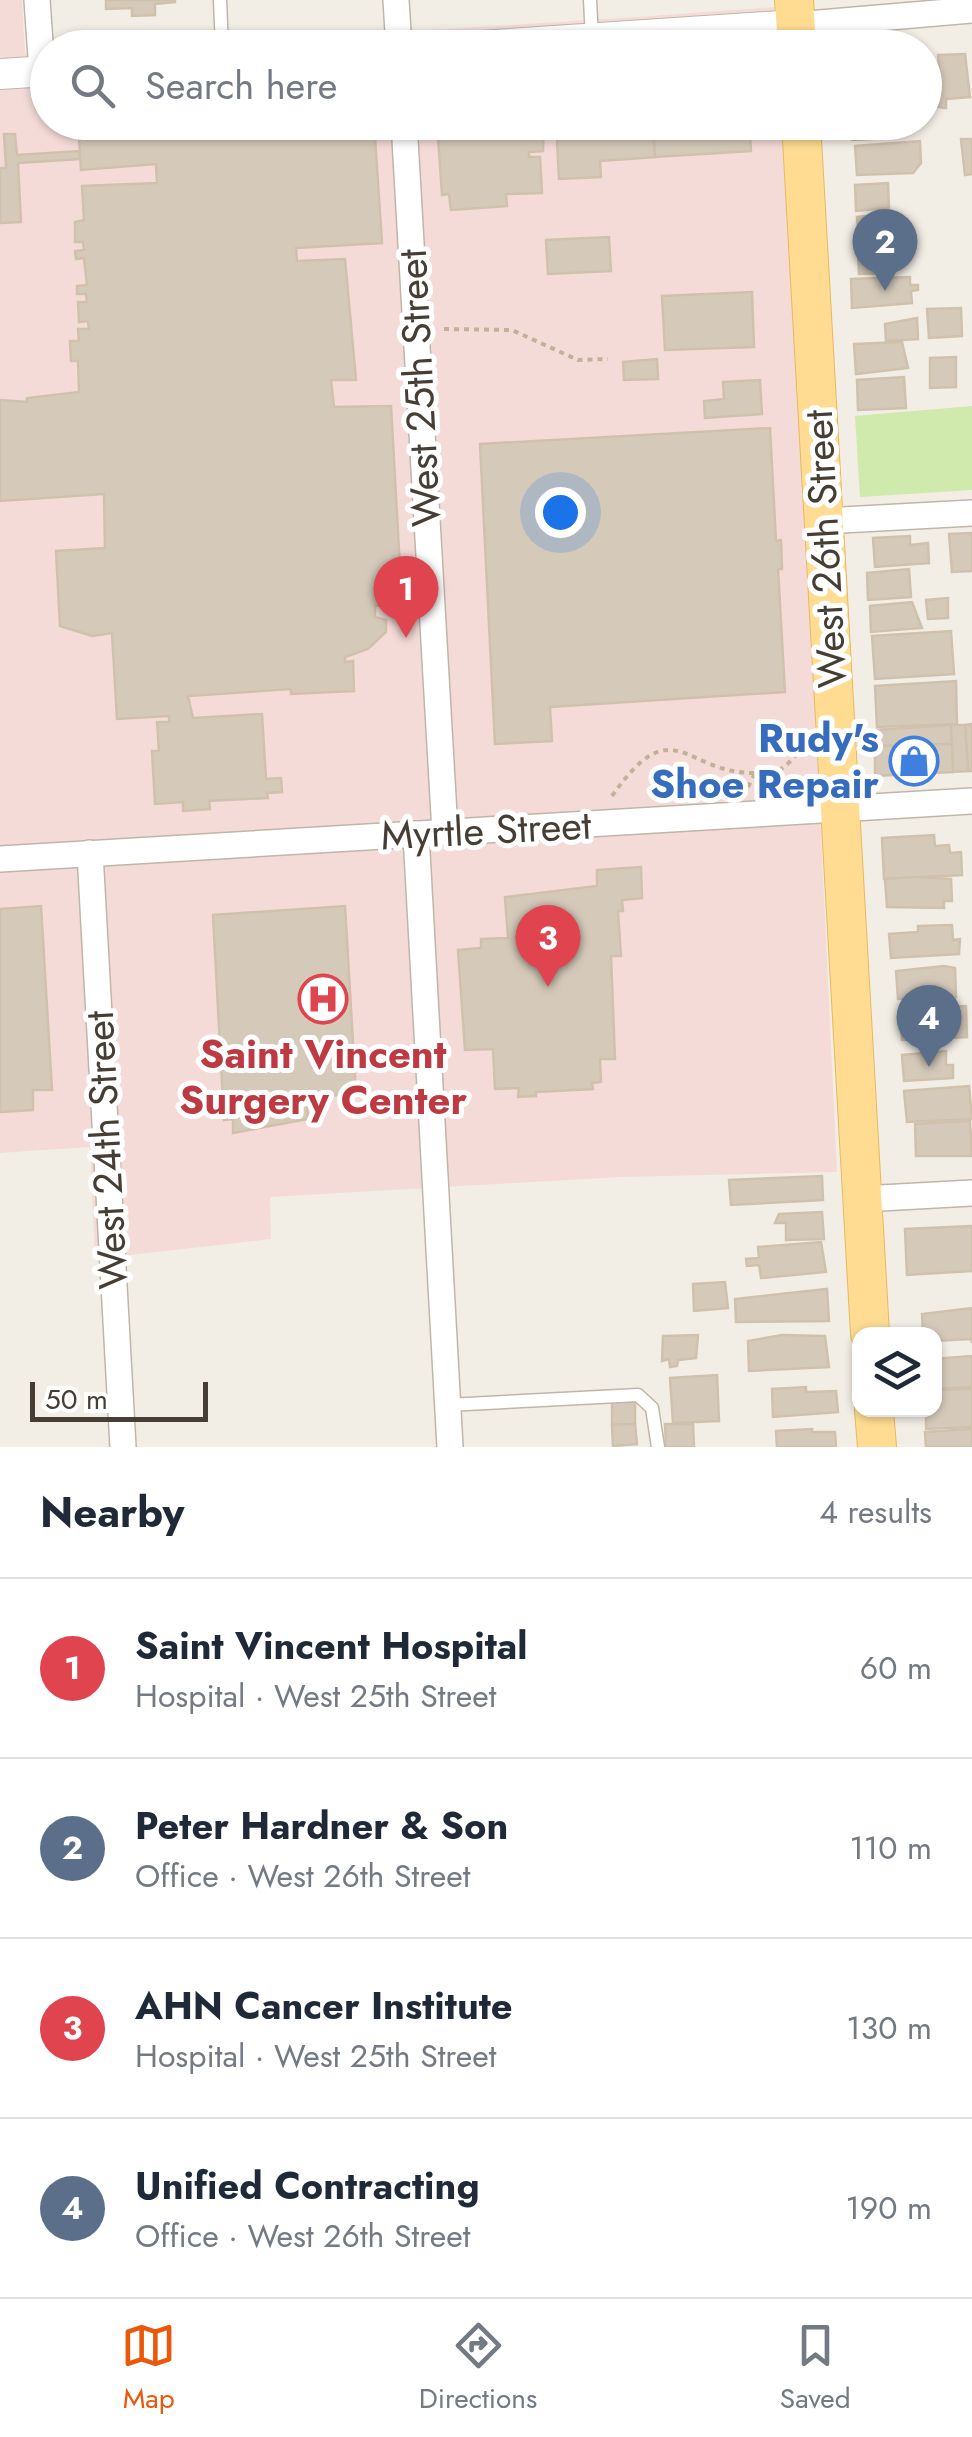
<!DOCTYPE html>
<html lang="en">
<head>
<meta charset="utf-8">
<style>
	body { margin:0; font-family:Jost,sans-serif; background:#f2f2f3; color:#1f2937 }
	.controls { position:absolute; right:30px; bottom:30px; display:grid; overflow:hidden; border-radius:20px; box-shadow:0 2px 8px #0004 }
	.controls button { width:90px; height:90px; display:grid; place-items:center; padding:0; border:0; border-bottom:2px solid #e0e1e3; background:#fff; color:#1f2937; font:50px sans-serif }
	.scale { position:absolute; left:30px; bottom:25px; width:178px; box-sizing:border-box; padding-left:10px; border:5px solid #463e35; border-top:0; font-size:28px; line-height:35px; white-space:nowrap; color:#463e35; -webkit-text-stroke:8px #fff; paint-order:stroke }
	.you { position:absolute; left:560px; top:512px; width:35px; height:35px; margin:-25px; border:8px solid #fff; border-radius:50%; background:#1a73e8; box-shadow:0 0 0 15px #1a73e833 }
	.badge { display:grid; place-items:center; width:65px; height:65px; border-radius:50%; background:#ea580c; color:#fff; font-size:32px; font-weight:700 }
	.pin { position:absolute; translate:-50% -82px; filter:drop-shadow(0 2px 5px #0008) }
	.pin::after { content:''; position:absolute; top:52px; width:35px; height:30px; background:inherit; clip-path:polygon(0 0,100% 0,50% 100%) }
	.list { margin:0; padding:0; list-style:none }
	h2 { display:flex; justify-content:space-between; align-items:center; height:130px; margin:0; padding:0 40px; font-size:42px }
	h2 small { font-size:32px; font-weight:400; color:#747a83 }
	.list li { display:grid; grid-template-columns:65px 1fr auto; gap:30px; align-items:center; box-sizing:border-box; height:180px; padding:0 40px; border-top:2px solid #e0e1e3 }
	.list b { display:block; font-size:38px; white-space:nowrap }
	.list p { margin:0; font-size:32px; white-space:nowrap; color:#747a83 }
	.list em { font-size:32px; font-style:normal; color:#747a83 }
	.icon { flex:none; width:55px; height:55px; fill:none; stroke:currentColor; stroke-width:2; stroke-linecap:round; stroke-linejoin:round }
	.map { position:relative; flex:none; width:972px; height:1447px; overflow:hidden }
	.search { position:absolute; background:#fff; box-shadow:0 2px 8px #0004; left:30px; right:30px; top:30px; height:110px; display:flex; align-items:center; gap:25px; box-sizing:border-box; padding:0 35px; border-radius:55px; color:#747a83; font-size:38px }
	.sheet { height:850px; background:#fff }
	nav { display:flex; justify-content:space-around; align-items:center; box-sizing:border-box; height:140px; border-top:2px solid #e0e1e3; background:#fff; font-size:28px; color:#747a83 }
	nav a { display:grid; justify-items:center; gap:5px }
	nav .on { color:#ea580c }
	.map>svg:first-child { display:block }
	.medical { fill:#f4dbd8 }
	.green { fill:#d0e9ac }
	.building { fill:#d5caba; stroke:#d0c1ad; stroke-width:2.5 }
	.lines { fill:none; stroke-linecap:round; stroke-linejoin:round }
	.service-casing { stroke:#bfb6a8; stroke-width:15 }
	.minor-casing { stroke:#bfb6a8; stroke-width:28 }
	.tertiary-casing { stroke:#bfb6a8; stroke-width:32 }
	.primary-casing { stroke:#e7b95f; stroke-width:40 }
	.path { stroke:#c1b198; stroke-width:4; stroke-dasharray:5 5; stroke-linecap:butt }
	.service { stroke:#fff; stroke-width:12 }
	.minor { stroke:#fff; stroke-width:25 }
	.tertiary { stroke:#fff; stroke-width:30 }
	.primary { stroke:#ffdc92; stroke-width:38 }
	.labels { text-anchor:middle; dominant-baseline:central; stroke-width:10; stroke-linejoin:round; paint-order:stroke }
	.street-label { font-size:40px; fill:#463e35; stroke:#fff }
	.shop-label { font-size:40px; font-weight:bold; fill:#366cbe; stroke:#fff; text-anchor:end }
	.health-label { font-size:40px; font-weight:bold; fill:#be3a42; stroke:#fff }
</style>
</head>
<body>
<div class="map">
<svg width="972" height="1447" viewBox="0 0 972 1447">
	<rect width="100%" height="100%" fill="#f3eee5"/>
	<g class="medical">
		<polygon points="0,0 22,0 25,53 47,52 48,122 781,123 809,577 837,1172 621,1177 270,1197 271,1239 95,1259 90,1147 0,1153"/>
		<polygon points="774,7 776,48 155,48 651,16"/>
	</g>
	<polygon class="green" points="972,406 972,490 860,497 855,416"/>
	<g class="building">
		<polygon points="106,0 175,0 175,2 155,4 155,15 132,16 132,8 106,9"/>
		<polygon points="965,54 970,97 946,99 946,108 924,105 924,79 936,78 936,95 941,95 938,55"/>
		<polygon points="78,122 374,122 382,243 296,248 297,261 345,259 356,380 331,380 334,407 391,406 402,604 375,606 375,617 386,620 386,632 368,649 345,657 345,662 353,661 354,691 291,694 291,689 188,696 193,718 262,714 266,779 281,778 282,792 267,793 268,798 209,801 210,809 183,811 183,802 155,804 152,751 159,751 157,722 169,722 169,716 117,719 112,633 92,636 60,626 56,551 105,548 104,494 0,501 0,400 27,402 27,398 79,392 78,361 71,361 70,341 79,341 78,329 89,329 88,321 79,322 78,302 87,302 86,294 77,294 77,286 87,285 84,258 76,259 75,251 84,250 83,242 75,242 75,222 84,220 82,186 157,183 156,164 81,170"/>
		<polygon points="437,122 544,122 543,151 529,152 529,157 540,157 542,193 506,194 507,206 451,210 449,194 442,195"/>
		<polygon points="556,122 653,122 655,157 600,161 601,177 559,179"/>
		<polygon points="653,122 749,122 751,151 655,157"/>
		<polygon points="852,122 897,122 897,130 893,130 892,138 852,140"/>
		<polygon points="4,134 15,134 17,155 79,151 80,159 18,163 21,222 0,223 0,168 6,168"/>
		<polygon points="961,139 972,139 972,174 965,175"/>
		<polygon points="920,141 921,163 913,173 857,175 855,146"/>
		<polygon points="888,183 889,208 856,211 855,185"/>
		<polygon points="890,214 890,241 859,243 857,217"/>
		<polygon points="609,237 611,271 548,274 546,240"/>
		<polygon points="891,246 892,273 859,274 858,249"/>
		<polygon points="910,277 910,285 918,285 918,290 911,291 912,303 852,308 851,279"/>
		<polygon points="752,292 754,347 665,350 662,296"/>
		<polygon points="961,308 962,336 929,338 927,309"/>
		<polygon points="917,318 918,339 886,341 885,324"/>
		<polygon points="902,342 908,368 856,374 854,344"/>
		<polygon points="956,357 956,387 930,388 930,358"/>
		<polygon points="657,359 658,379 624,380 623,362"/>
		<polygon points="904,377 906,408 858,410 857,380"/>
		<polygon points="760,380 762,414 705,418 704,401 724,399 723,382"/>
		<polygon points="770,428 776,541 781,540 782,569 778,569 785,692 550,707 552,741 495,744 480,444"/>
		<polygon points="972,533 972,571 952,572 949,534"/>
		<polygon points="910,536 910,545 928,543 929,563 875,567 873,538"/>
		<polygon points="909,569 911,597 868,600 867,573"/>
		<polygon points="948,598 948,618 928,619 926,600"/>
		<polygon points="912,602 922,628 871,632 870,606"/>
		<polygon points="951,631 954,674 875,679 872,636"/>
		<polygon points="956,681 957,724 877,727 875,686"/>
		<polygon points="972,724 972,771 968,771 965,725"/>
		<polygon points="951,725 952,744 875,746 875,730"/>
		<polygon points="951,725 965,725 968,771 953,772"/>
		<polygon points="952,744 953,772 875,776 875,746"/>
		<polygon points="934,835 935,846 949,845 950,853 961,852 962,875 884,879 882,838"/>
		<polygon points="641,867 642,898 622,900 623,911 618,911 621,956 611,956 615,1059 600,1059 601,1082 592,1083 593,1089 536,1092 536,1096 518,1097 519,1088 495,1089 493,1049 465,1050 458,950 481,948 481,939 508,938 505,897 597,886 597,870"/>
		<polygon points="916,877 951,879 952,901 944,901 944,908 887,907 885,879"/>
		<polygon points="41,906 52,1090 33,1090 33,1110 0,1112 0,909"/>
		<polygon points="345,906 356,1094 307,1097 308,1119 233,1133 233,1119 224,1120 213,915"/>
		<polygon points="952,925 953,940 960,939 959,954 891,958 889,934 918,932 918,926"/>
		<polygon points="944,966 955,968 956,997 898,999 896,971"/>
		<polygon points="966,1006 967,1037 902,1040 900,1009"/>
		<polygon points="946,1051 946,1065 953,1065 953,1078 904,1081 902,1055"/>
		<polygon points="969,1086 972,1119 907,1122 904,1091"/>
		<polygon points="970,1121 972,1156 916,1156 915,1124"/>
		<polygon points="822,1176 823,1200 731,1205 729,1180"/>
		<polygon points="822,1212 824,1239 786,1240 786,1223 775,1223 779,1214"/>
		<polygon points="972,1226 972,1271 907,1275 905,1229"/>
		<polygon points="821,1242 826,1272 761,1278 759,1265 747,1266 746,1259 759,1258 758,1247"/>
		<polygon points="725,1282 728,1308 694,1311 693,1284"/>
		<polygon points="827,1289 829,1321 736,1322 735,1299"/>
		<polygon points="972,1308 972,1343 971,1339 934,1341 934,1334 923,1332 922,1314"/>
		<polygon points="698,1335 696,1358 678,1360 677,1366 670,1367 669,1359 662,1361 663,1336"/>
		<polygon points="782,1335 825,1336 829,1367 749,1371 748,1341"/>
		<polygon points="972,1356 972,1387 934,1389 934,1359"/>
		<polygon points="717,1375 719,1421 673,1423 670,1378"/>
		<polygon points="806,1387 806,1392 836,1391 838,1412 773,1417 772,1389"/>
		<polygon points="972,1389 972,1427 926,1429 926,1410 934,1410 934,1390"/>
		<polygon points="635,1401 635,1424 612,1425 612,1402"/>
		<polygon points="635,1424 637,1444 613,1446 612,1425"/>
		<polygon points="665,1424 693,1424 694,1447 666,1447"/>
		<polygon points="812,1429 812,1432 835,1432 836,1447 777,1447 776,1431"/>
		<polygon points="972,1429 972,1447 926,1447 925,1432"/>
	</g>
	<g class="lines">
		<g class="service-casing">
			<g id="service">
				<polyline points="220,0 222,48"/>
				<polyline points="590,0 592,37"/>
				<polyline points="448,1405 638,1395 652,1408 658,1447"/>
			</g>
		</g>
		<g class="minor-casing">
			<g id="minor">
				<polyline points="37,0 42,71"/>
				<polyline points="396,0 399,48"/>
				<polyline points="796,25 972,10"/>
				<polyline points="404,122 445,832"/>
				<polyline points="824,521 972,513"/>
				<polyline points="416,834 450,1447"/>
				<polyline points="90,853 123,1447"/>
				<polyline points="0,859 972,801"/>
				<polyline points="862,1199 972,1193"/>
			</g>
		</g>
		<g class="tertiary-casing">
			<g id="tertiary">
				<polyline points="450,48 796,25"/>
				<polyline points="0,74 48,71"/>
			</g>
		</g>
		<g class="primary-casing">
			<g id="primary">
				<polyline points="794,0 797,48"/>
				<polyline points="801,122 870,1334"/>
				<polyline points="874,1410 877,1447"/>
			</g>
		</g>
		<g class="path">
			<polyline points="444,329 512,330 578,360 608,359"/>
			<polyline points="748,787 755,773"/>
			<path d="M612,796c62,-88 71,-23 142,-23 11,0 22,1 30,-6 8,-6 15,-17 21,-24"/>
		</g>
		<use href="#service" class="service"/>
		<use href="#minor" class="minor"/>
		<use href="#tertiary" class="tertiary"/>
		<use href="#primary" class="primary"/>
	</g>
	<defs>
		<g id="shop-ring" transform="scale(2.5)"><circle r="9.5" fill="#fff" stroke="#3f7fe0" stroke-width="1.5"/><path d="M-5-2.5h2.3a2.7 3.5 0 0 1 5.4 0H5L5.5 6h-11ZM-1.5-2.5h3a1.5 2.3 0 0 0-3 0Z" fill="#3f7fe0"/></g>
		<g id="hospital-ring" transform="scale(2.5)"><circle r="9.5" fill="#fff" stroke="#e0444e" stroke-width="1.5"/><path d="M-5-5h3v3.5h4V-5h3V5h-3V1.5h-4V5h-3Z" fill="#e0444e"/></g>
	</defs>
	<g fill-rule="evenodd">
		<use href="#shop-ring" x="914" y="761"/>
		<use href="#hospital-ring" x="323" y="999"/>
	</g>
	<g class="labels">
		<g class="street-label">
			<text transform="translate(419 388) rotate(-93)">West 25th Street</text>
			<text transform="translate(825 549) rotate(-93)">West 26th Street</text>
			<text transform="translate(486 830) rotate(-3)">Myrtle Street</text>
			<text transform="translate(106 1150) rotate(-93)">West 24th Street</text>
		</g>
		<g class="shop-label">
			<text x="879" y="738">Rudy's<tspan x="879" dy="46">Shoe Repair</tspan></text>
		</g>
		<g class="health-label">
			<text x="323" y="1054">Saint Vincent<tspan x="323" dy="46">Surgery Center</tspan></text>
		</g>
	</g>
</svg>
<div class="controls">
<button><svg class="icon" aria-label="layers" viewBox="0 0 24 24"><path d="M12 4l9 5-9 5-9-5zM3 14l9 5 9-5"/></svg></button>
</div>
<div class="scale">50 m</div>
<div class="you"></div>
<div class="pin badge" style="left:406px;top:638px;background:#e0444e">1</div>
<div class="pin badge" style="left:885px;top:291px;background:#5c6f8a">2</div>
<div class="pin badge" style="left:548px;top:987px;background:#e0444e">3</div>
<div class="pin badge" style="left:929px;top:1067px;background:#5c6f8a">4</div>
<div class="search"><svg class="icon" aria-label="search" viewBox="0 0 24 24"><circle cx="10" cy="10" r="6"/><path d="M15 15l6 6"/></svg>Search here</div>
</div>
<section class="sheet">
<h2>Nearby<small>4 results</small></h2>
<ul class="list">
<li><span class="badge" style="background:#e0444e">1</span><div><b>Saint Vincent Hospital</b><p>Hospital · West 25th Street</p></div><em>60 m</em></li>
<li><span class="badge" style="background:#5c6f8a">2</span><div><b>Peter Hardner &amp; Son</b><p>Office · West 26th Street</p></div><em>110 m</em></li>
<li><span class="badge" style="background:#e0444e">3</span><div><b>AHN Cancer Institute</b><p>Hospital · West 25th Street</p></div><em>130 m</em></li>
<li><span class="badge" style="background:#5c6f8a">4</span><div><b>Unified Contracting</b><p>Office · West 26th Street</p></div><em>190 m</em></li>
</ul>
</section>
<nav>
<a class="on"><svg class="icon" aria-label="map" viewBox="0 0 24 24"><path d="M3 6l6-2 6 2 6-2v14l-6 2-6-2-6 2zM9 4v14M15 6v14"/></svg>Map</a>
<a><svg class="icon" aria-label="directions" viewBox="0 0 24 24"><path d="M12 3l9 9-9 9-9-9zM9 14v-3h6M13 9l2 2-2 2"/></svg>Directions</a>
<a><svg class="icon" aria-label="saved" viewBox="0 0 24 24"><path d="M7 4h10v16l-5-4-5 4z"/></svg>Saved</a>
</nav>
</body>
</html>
